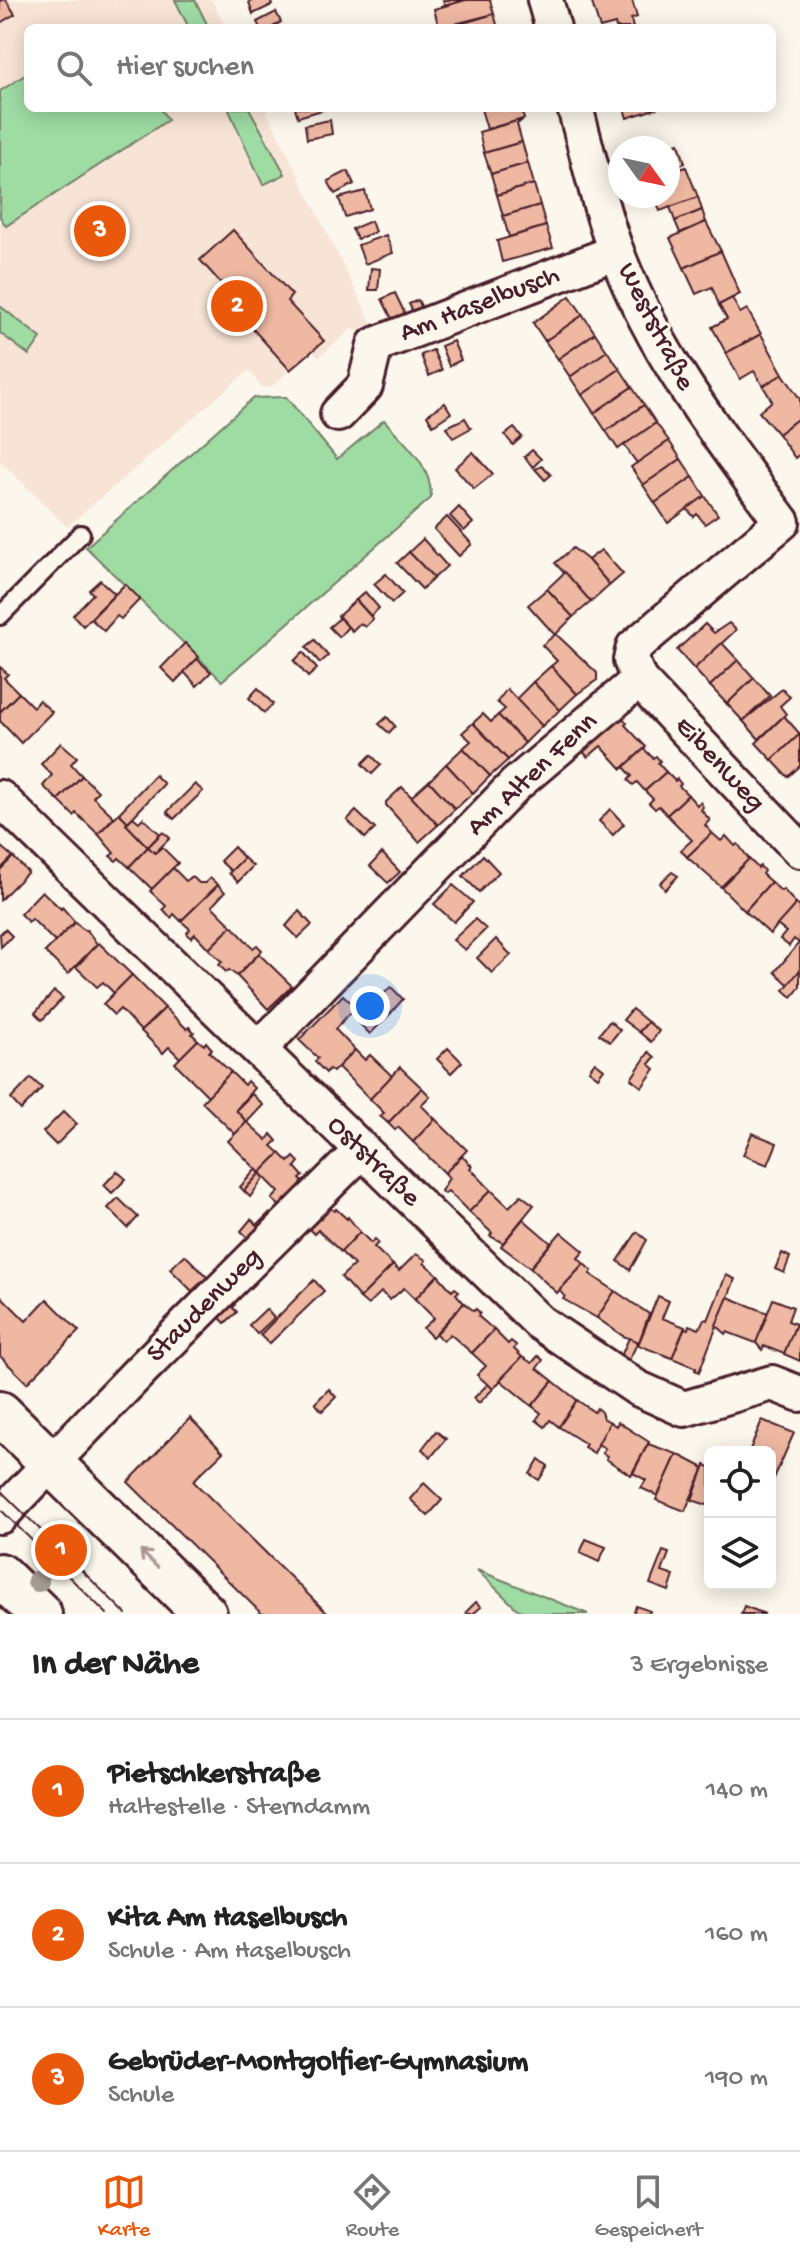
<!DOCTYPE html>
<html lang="de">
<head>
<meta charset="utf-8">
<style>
	body { margin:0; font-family:"Gochi Hand",sans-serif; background:#f6f6f6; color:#222 }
	.controls { position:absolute; right:24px; bottom:24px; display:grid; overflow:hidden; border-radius:12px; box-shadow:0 4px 20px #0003 }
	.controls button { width:72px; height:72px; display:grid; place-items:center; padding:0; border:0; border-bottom:2px solid #e0e0e0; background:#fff; color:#222; font:40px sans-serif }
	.compass { position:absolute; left:608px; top:136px; width:72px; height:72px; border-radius:50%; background:#fff; box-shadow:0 4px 20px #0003; rotate:123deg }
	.you { position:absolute; left:370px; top:1006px; width:28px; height:28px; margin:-20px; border:6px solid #fff; border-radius:50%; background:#1a73e8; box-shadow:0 0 0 12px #1a73e833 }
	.badge { display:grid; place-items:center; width:52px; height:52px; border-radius:50%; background:#ea580c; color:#fff; font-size:26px; font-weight:700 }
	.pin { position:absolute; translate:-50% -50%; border:4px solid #fff; box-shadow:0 2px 8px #0006 }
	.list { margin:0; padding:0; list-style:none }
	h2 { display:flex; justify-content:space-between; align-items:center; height:104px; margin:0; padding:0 32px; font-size:34px }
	h2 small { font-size:26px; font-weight:400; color:#767676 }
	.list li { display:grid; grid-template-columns:52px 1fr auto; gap:24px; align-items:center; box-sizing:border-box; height:144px; padding:0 32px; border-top:2px solid #e0e0e0 }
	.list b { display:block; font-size:30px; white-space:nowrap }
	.list p { margin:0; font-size:26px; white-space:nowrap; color:#767676 }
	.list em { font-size:26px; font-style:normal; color:#767676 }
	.icon { flex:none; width:44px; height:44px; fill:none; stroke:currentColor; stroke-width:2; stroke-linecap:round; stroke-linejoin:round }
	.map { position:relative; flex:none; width:800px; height:1614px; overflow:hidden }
	.search { position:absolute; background:#fff; box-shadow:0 4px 20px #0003; left:24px; right:24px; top:24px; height:88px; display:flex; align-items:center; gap:20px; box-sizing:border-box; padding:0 28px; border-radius:12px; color:#767676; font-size:30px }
	.sheet { height:536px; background:#fff }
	nav { display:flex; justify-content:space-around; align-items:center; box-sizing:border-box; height:112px; border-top:2px solid #e0e0e0; background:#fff; font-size:22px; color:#767676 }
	nav a { display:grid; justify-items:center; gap:4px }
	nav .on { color:#ea580c }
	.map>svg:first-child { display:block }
	.built { fill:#f7e4d6 }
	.green { fill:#9edca4; stroke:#747e68; stroke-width:2 }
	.building { fill:#eeb8a2; stroke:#4a1f2b; stroke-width:2 }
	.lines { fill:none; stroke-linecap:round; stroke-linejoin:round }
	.service-casing { stroke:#4a1f2b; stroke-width:22 }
	.minor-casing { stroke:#4a1f2b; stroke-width:40 }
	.tertiary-casing { stroke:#4a1f2b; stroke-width:48 }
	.service { stroke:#fbf7ec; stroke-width:16 }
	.minor { stroke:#fbf7ec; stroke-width:34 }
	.tertiary { stroke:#fbf7ec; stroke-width:42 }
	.tram { stroke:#4a1f2b; stroke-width:2 }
	.tree { fill:#a59a92 }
	.oneway { stroke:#ab9695 }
	.labels { text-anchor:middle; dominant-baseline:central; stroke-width:6; stroke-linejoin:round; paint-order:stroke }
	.street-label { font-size:28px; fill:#4a1f2b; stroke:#fbf7ec }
</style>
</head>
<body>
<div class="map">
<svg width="800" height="1614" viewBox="0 0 800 1614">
	<rect width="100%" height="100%" fill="#fbf7ec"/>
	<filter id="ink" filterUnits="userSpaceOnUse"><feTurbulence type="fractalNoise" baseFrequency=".0125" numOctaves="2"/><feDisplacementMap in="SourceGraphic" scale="16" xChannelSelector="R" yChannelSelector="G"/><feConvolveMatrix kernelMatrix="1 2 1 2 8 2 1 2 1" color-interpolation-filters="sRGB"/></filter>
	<g filter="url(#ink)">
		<polygon class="built" points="0,0 212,0 226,28 28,28 28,108 265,108 376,332 368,334 351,329 319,357 312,351 271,387 261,387 249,370 67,527 0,461"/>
		<g class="green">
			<polygon points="175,0 195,0 209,28 189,28"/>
			<polygon points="28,73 28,108 160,108 168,120 6,226 0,217 0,91"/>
			<polygon points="228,108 249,108 285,174 263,185"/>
			<polygon points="0,306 41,338 29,355 0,333"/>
			<path d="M286,397l51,62 47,-39c21,24 48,44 47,78l-209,183 -136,-134 167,-149z"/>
			<polygon points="477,1570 588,1614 529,1614 517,1609"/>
		</g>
		<g class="building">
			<polygon points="0,0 6,0 15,14 0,23"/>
			<polygon points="254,0 270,0 272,5 253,14 249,2"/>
			<polygon points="443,0 466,0 445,6"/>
			<polygon points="466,0 490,0 494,14 439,28 434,9"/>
			<polygon points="591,0 632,0 637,17 631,19 633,28 616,28 615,24 600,28"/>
			<polygon points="276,12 281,22 271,28 260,28 257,22"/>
			<polygon points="494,14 498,28 446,28"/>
			<polygon points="295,108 329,108 298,117"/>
			<polygon points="521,108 524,119 487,129 481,109"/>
			<polygon points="624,108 658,108 627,118"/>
			<polygon points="524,119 517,124 522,142 484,153 479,132"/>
			<polygon points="330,120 332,134 307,139 305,125"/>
			<polygon points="522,142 528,163 491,174 484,153"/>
			<polygon points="679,143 685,163 668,169 668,148 665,148"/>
			<polygon points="528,163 534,184 497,195 491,174"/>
			<polygon points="686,167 698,197 660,211 654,196 668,196 668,173"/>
			<polygon points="348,171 354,184 335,194 328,181"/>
			<polygon points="534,184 540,205 503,216 497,195"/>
			<polygon points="365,191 370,209 345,217 339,198"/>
			<polygon points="698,197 702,210 675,221 670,207"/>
			<polygon points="540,205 546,226 509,237 503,216"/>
			<polygon points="702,210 706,222 680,233 675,221"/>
			<polygon points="371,221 375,232 357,239 352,229"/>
			<polygon points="706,222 721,251 684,268 670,238"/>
			<polygon points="546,226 553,248 502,262 497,241"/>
			<polygon points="233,230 292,295 287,301 324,341 290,370 242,317 247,312 200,260"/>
			<polygon points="386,235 393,253 365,264 358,245"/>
			<polygon points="721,251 740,294 719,305 712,287 696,294 684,268"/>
			<polygon points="371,268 380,269 378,290 369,290"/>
			<polygon points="395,293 406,316 393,321 382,299"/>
			<polygon points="570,296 583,315 545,341 533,323"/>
			<polygon points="732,298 740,313 747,309 761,334 726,353 712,327 727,319 719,305"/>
			<polygon points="418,300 423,310 414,314 409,304"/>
			<polygon points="583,315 595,333 558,359 545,341"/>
			<polygon points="595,333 607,351 570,377 558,359"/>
			<polygon points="761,334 783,374 763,386 754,371 740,379 726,353"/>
			<polygon points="453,341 461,360 449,366 441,346"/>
			<polygon points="433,350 442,370 429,376 421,355"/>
			<polygon points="607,351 620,369 582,395 570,377"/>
			<polygon points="620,369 632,387 594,413 582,395"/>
			<polygon points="783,374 800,399 800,417 778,434 759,412 772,401 763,386"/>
			<polygon points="632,387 644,405 606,431 594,413"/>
			<polygon points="445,403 451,413 433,425 427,415"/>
			<polygon points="644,405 656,423 618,449 606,431"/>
			<polygon points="800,417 800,454 795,458 778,434"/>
			<polygon points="465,418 471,428 453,438 447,427"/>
			<polygon points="656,423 669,441 637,463 624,445"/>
			<polygon points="514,428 522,437 513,445 505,435"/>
			<polygon points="669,441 681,459 643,485 631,467"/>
			<polygon points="532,450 541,459 533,467 524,457"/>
			<polygon points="473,452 493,474 474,489 455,468"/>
			<polygon points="681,459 693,477 655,503 643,485"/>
			<polygon points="542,466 551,475 545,480 535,469"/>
			<polygon points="693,477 705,496 668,523 655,503"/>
			<polygon points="705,496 718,515 705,524 697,514 694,517 687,509"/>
			<polygon points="459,507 473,523 464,531 450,516"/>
			<polygon points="447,517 472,544 459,556 434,529"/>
			<polygon points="423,539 447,566 434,578 409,552"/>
			<polygon points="573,548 588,560 610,585 591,602 555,563"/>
			<polygon points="601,550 623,574 610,585 588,560"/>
			<polygon points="409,552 434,578 422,589 397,563"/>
			<polygon points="565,572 591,602 573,617 547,589"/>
			<polygon points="386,574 403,593 392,603 374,584"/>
			<polygon points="100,580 115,594 83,626 73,615 93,594 89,590"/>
			<polygon points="125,584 140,599 121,619 117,616 104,631 91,619"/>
			<polygon points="547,589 573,617 555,635 528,605"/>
			<polygon points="365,592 379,608 371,616 356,600"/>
			<polygon points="356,600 373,619 365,627 360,623 352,631 338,616"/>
			<polygon points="340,618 348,627 339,637 329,627"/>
			<polygon points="729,623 736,630 694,669 677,650 705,624 714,633"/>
			<polygon points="556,634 597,673 597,680 577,694 551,666 557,661 542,645"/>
			<polygon points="315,640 328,656 320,663 306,647"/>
			<polygon points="185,643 199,657 175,682 161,668"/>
			<polygon points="722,643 738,660 710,686 694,669"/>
			<polygon points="303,652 317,669 308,677 294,661"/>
			<polygon points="197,659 211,672 197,686 184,672"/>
			<polygon points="738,660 754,678 727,704 710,686"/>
			<polygon points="551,666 577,694 560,710 533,682"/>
			<polygon points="0,667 8,674 4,678 19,693 0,712"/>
			<polygon points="754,678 770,696 743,721 727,704"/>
			<polygon points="533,682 560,710 542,726 516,699"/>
			<polygon points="258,688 273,704 264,713 249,698"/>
			<polygon points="507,689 542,726 525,743 498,715 505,709 497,702"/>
			<polygon points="782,689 790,697 780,706 786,714 759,739 743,721"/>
			<polygon points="19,693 33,707 39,700 52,712 21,743 0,721 0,712"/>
			<polygon points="483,714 491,722 498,715 525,743 508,760 473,723"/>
			<polygon points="617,715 620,719 622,717 627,723 625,725 646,747 622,769 601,746 588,757 579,747"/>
			<polygon points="784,716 800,734 772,760 756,743"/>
			<polygon points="387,717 395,726 389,733 379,724"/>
			<polygon points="473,723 508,760 490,776 463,748 471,741 462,733"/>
			<polygon points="800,734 800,766 788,777 772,760"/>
			<polygon points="61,743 77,757 71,764 82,776 58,800 43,786 52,775 41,764"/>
			<polygon points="463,748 490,776 473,793 446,764"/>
			<polygon points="644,749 653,758 656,756 660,761 658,763 666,772 645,791 637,782 633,785 628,780 632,776 624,767"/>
			<polygon points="371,755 381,765 372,774 362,764"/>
			<polygon points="446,764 473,793 455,809 429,781"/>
			<polygon points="666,772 675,781 677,779 681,784 679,786 688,795 667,815 659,806 655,809 649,803 653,799 645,791"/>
			<polygon points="155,775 164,784 128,822 119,813"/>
			<polygon points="82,776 98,791 93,797 114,817 98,834 76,813 74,816 58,800"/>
			<polygon points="429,781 455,809 438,825 411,797"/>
			<polygon points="195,784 203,791 174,819 167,812"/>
			<polygon points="402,787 438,825 419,842 386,805 386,802"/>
			<polygon points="688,795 697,805 700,802 703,807 701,810 710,820 705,825 712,833 687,857 681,850 692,840 667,815"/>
			<polygon points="610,809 624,824 613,835 599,821"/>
			<polygon points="356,811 375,829 365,838 347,820"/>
			<polygon points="119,813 128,822 126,824 148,847 129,867 119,858 116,861 110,856 114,853 98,834"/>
			<polygon points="133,817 139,822 143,818 160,834 148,847 126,824"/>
			<polygon points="163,832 170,838 155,853 148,847"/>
			<polygon points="712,833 721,841 726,836 735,846 738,844 749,859 721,887 687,857"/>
			<polygon points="0,846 13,857 0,870"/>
			<polygon points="148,847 155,853 162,847 178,863 152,889 129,867"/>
			<polygon points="234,847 244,858 231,871 220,861"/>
			<polygon points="382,853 400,872 388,883 370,866"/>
			<polygon points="483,855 499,872 479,892 463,876"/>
			<polygon points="13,857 28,872 0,900 0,870"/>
			<polygon points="244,858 253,866 238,882 229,873"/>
			<polygon points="749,859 758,868 760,866 764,871 762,874 771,882 745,911 721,887"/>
			<polygon points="173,868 186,881 192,876 199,883 205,883 210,878 218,885 181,921 174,914 171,918 163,909 166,906 150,891"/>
			<polygon points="672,872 678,876 665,890 660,883"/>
			<polygon points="771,882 781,891 783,889 796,904 770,934 745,911"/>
			<polygon points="218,885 225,892 212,906 232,926 209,949 195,934 191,938 187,933 190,929 181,921"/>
			<polygon points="453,885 473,902 454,922 434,904"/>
			<polygon points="42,891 61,909 62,907 75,922 55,942 32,919 28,922 20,914"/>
			<polygon points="796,904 800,907 800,970 789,985 775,972 799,943 794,939 789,946 780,939 786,932 777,925"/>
			<polygon points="299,911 312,925 298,938 286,926"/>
			<polygon points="475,919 486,929 465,950 453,940"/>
			<polygon points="75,922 85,931 87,930 97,944 68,974 45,952"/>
			<polygon points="232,926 253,948 257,945 262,950 237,976 229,970 226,972 219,965 222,962 209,949"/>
			<polygon points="5,929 12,936 1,947 0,934"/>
			<polygon points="496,939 511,955 492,973 477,958"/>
			<polygon points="99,943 132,975 114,993 103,982 97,987 76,967"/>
			<polygon points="259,954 292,986 268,1009 237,976"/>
			<polygon points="800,970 800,987 792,997 784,990"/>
			<polygon points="132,975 165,1008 141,1031 120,1009 114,1015 103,1004"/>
			<polygon points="391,987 403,999 391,1013 377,1000"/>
			<polygon points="54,991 63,998 42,1020 35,1013"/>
			<polygon points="343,995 356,1007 335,1029 355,1050 333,1072 329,1069 326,1073 315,1062 318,1058 299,1040"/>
			<polygon points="377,1000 391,1013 370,1034 357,1021"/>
			<polygon points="165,1008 187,1029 189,1027 194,1032 192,1034 198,1040 180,1058 169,1047 163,1053 141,1031"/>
			<polygon points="632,1009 648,1022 639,1032 623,1020"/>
			<polygon points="610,1021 620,1030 610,1042 599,1034"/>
			<polygon points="648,1022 659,1031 651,1042 639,1032"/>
			<polygon points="198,1040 204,1045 206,1042 212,1049 209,1052 231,1072 208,1096 175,1063"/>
			<polygon points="448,1048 462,1062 451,1073 437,1059"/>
			<polygon points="355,1050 365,1060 370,1055 392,1076 370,1099 338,1067"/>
			<polygon points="649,1052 655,1057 649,1064 655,1069 642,1087 631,1079"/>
			<polygon points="595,1062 604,1069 598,1077 589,1070"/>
			<polygon points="400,1067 422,1088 388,1123 380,1116 384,1113 370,1099"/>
			<polygon points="231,1072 244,1085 247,1081 254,1088 236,1110 247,1122 235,1134 202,1102"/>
			<polygon points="31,1078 42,1088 21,1110 11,1099"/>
			<polygon points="422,1088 430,1096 421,1105 435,1119 413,1142 398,1127 395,1130 388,1123"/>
			<polygon points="252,1094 263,1105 247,1122 236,1110"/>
			<polygon points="64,1111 77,1124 56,1145 43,1132"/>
			<polygon points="435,1119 467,1150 445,1173 413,1142"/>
			<polygon points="247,1122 267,1140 271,1134 277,1141 272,1146 280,1153 260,1173 228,1141"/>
			<polygon points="752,1133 777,1143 768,1165 743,1155"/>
			<polygon points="280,1153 289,1162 294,1157 299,1162 295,1167 303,1176 300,1179 309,1188 284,1210 272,1199 279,1192 260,1173"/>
			<polygon points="462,1156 472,1166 470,1168 491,1190 469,1212 448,1191 444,1194 441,1191 449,1178 445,1173"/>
			<polygon points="256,1169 260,1173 244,1191 240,1187"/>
			<polygon points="117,1171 126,1179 112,1193 104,1185"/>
			<polygon points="260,1173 264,1178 250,1197 244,1191"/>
			<polygon points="491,1190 509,1207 521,1195 534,1205 503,1243 490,1236 492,1233 469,1212"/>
			<polygon points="118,1198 138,1217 128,1228 108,1208"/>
			<polygon points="325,1204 334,1211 336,1209 347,1219 348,1217 360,1232 341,1252 318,1230 314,1234 306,1226"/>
			<polygon points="269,1213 276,1219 253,1243 241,1231 251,1219 257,1225"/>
			<polygon points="523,1219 551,1243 530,1268 501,1246"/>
			<polygon points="360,1232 371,1243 375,1239 378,1243 374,1247 393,1265 360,1298 341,1277 354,1265 341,1252"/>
			<polygon points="561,1232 584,1251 578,1258 584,1264 557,1293 530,1268"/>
			<polygon points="637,1232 647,1240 630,1270 618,1261"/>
			<polygon points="782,1253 790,1257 784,1273 775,1269"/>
			<polygon points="416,1254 426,1260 424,1263 438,1275 415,1299 404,1288 390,1300 381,1292 368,1305 360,1298 393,1265 399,1271"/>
			<polygon points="185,1255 207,1277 192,1291 170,1269"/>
			<polygon points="584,1264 592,1271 590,1274 615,1291 597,1318 563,1299 565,1296 559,1291"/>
			<polygon points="438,1275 452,1291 455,1288 459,1291 456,1294 464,1303 432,1337 423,1328 434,1318 415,1299"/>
			<polygon points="726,1275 735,1279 699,1372 695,1370 696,1368 672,1358 684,1328 688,1329 689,1325 699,1329 704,1319 708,1320"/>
			<polygon points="314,1280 324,1291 269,1344 260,1335"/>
			<polygon points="615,1291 649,1314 639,1342 623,1336 597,1318"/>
			<polygon points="0,1295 26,1321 47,1299 79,1331 27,1383 0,1356"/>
			<polygon points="658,1296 669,1301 662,1318 685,1327 672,1358 638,1345"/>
			<polygon points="728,1297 768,1313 756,1343 727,1332 726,1334 716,1325"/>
			<polygon points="773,1299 793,1307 788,1321 796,1324 784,1354 764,1346 762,1350 756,1343"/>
			<polygon points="232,1301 235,1305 233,1308 237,1312 225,1323 218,1316"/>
			<polygon points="464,1303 474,1311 476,1309 480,1313 478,1316 494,1330 472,1353 450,1334 443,1341 436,1334"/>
			<polygon points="266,1309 274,1318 257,1334 249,1325"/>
			<polygon points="796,1324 800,1326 800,1361 784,1354"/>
			<polygon points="494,1330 508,1344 511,1341 516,1345 514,1349 522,1357 493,1389 477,1375 486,1366 472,1353"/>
			<polygon points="629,1338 638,1342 628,1362 620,1358"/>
			<polygon points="538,1356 543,1360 537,1368 553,1381 532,1406 500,1380 522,1357 532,1363"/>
			<polygon points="553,1381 577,1400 559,1427 550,1420 545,1427 536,1420 541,1413 532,1406"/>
			<polygon points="488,1384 493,1389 479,1403 474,1398"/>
			<polygon points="329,1389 336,1397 322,1411 315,1403"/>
			<polygon points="577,1400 594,1412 597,1408 601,1412 603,1418 610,1422 594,1453 584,1447 586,1444 559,1427"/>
			<polygon points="190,1418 223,1452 193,1481 328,1614 262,1614 128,1482"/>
			<polygon points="762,1420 794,1433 771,1485 770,1452 749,1452"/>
			<polygon points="610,1422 616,1426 618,1422 649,1442 631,1475 606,1459 607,1456 602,1453 605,1448 598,1444"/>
			<polygon points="436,1431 446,1439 431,1457 422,1449"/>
			<polygon points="648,1444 677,1454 658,1496 641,1488 646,1480 633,1473"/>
			<polygon points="677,1454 704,1468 685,1511 656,1500"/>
			<polygon points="539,1459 548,1466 539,1480 530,1474"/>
			<polygon points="705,1465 710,1467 710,1506 692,1500"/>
			<polygon points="424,1483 442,1500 428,1516 410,1499"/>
			<polygon points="586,1539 606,1547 599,1562 580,1553"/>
			<polygon points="663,1551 669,1553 662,1572 674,1576 669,1591 650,1584"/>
			<polygon points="476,1602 481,1607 473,1614 468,1614 466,1612"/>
			<polygon points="636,1606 650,1611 649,1614 633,1614"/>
			<polygon points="744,1606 765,1614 741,1614"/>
		</g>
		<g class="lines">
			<g class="service-casing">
				<polyline id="service" points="0,616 81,534"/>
			</g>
			<g class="minor-casing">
				<g id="minor">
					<polyline points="545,0 553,28"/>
					<path d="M575,108c14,48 24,100 42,146 38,100 102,183 165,268l-148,125 -3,13 8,20 161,170"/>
					<polyline points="338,414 365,386 375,345 616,252"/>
					<polyline points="0,798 539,1322 637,1388 684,1409 772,1383 800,1394"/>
					<polyline points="259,1049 515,785 639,680"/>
					<polyline points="0,1516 141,1370 361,1151"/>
				</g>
			</g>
			<g class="tertiary-casing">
				<g id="tertiary">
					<polyline points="0,1413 205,1614"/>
					<polyline points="0,1575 40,1614"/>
				</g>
			</g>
			<use href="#service" class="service"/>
			<use href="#minor" class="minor"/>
			<use href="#tertiary" class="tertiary"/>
			<g class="tram">
				<polyline points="0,1490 126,1614"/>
				<polyline points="0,1509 107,1614"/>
			</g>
		</g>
		<circle class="tree" cx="38" cy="1581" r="11"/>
		<defs><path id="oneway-shaft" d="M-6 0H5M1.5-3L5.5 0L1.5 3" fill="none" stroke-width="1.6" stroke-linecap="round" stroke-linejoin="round" transform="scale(2)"/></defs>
		<use class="oneway" href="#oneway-shaft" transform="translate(149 1559) rotate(-136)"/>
	</g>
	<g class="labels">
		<g class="street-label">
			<text transform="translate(480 305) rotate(-21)">Am Haselbusch</text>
			<text transform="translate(655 327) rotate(63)">Weststraße</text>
			<text transform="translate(719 765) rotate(47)">Eibenweg</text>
			<text transform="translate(533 775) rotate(-43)">Am Alten Fenn</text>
			<text transform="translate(373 1162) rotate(44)">Oststraße</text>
			<text transform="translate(205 1306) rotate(-45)">Staudenweg</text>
		</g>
	</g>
</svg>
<div class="controls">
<button><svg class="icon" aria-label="locate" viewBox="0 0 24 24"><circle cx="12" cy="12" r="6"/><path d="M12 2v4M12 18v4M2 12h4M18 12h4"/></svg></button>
<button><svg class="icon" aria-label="layers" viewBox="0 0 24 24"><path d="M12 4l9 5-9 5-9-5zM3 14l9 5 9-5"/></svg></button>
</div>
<svg class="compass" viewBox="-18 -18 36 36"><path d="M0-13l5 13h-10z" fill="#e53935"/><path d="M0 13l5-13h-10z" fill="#767676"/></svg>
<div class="you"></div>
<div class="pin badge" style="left:61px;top:1550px">1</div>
<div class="pin badge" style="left:237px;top:306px">2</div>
<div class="pin badge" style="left:100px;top:231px">3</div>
<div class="search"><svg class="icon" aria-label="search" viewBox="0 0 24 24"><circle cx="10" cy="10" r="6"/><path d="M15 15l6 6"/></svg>Hier suchen</div>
</div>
<section class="sheet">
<h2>In der Nähe<small>3 Ergebnisse</small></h2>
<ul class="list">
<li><span class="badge">1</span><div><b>Pietschkerstraße</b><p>Haltestelle · Sterndamm</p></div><em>140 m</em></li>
<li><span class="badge">2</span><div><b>Kita Am Haselbusch</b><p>Schule · Am Haselbusch</p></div><em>160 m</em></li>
<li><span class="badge">3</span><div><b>Gebrüder-Montgolfier-Gymnasium</b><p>Schule</p></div><em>190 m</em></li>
</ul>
</section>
<nav>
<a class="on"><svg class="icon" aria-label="map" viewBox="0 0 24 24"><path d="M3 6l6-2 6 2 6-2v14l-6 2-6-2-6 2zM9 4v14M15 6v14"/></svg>Karte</a>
<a><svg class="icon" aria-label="directions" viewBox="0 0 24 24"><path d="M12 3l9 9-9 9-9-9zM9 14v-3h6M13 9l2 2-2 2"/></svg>Route</a>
<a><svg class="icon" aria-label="saved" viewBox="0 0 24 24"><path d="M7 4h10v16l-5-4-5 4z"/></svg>Gespeichert</a>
</nav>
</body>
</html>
